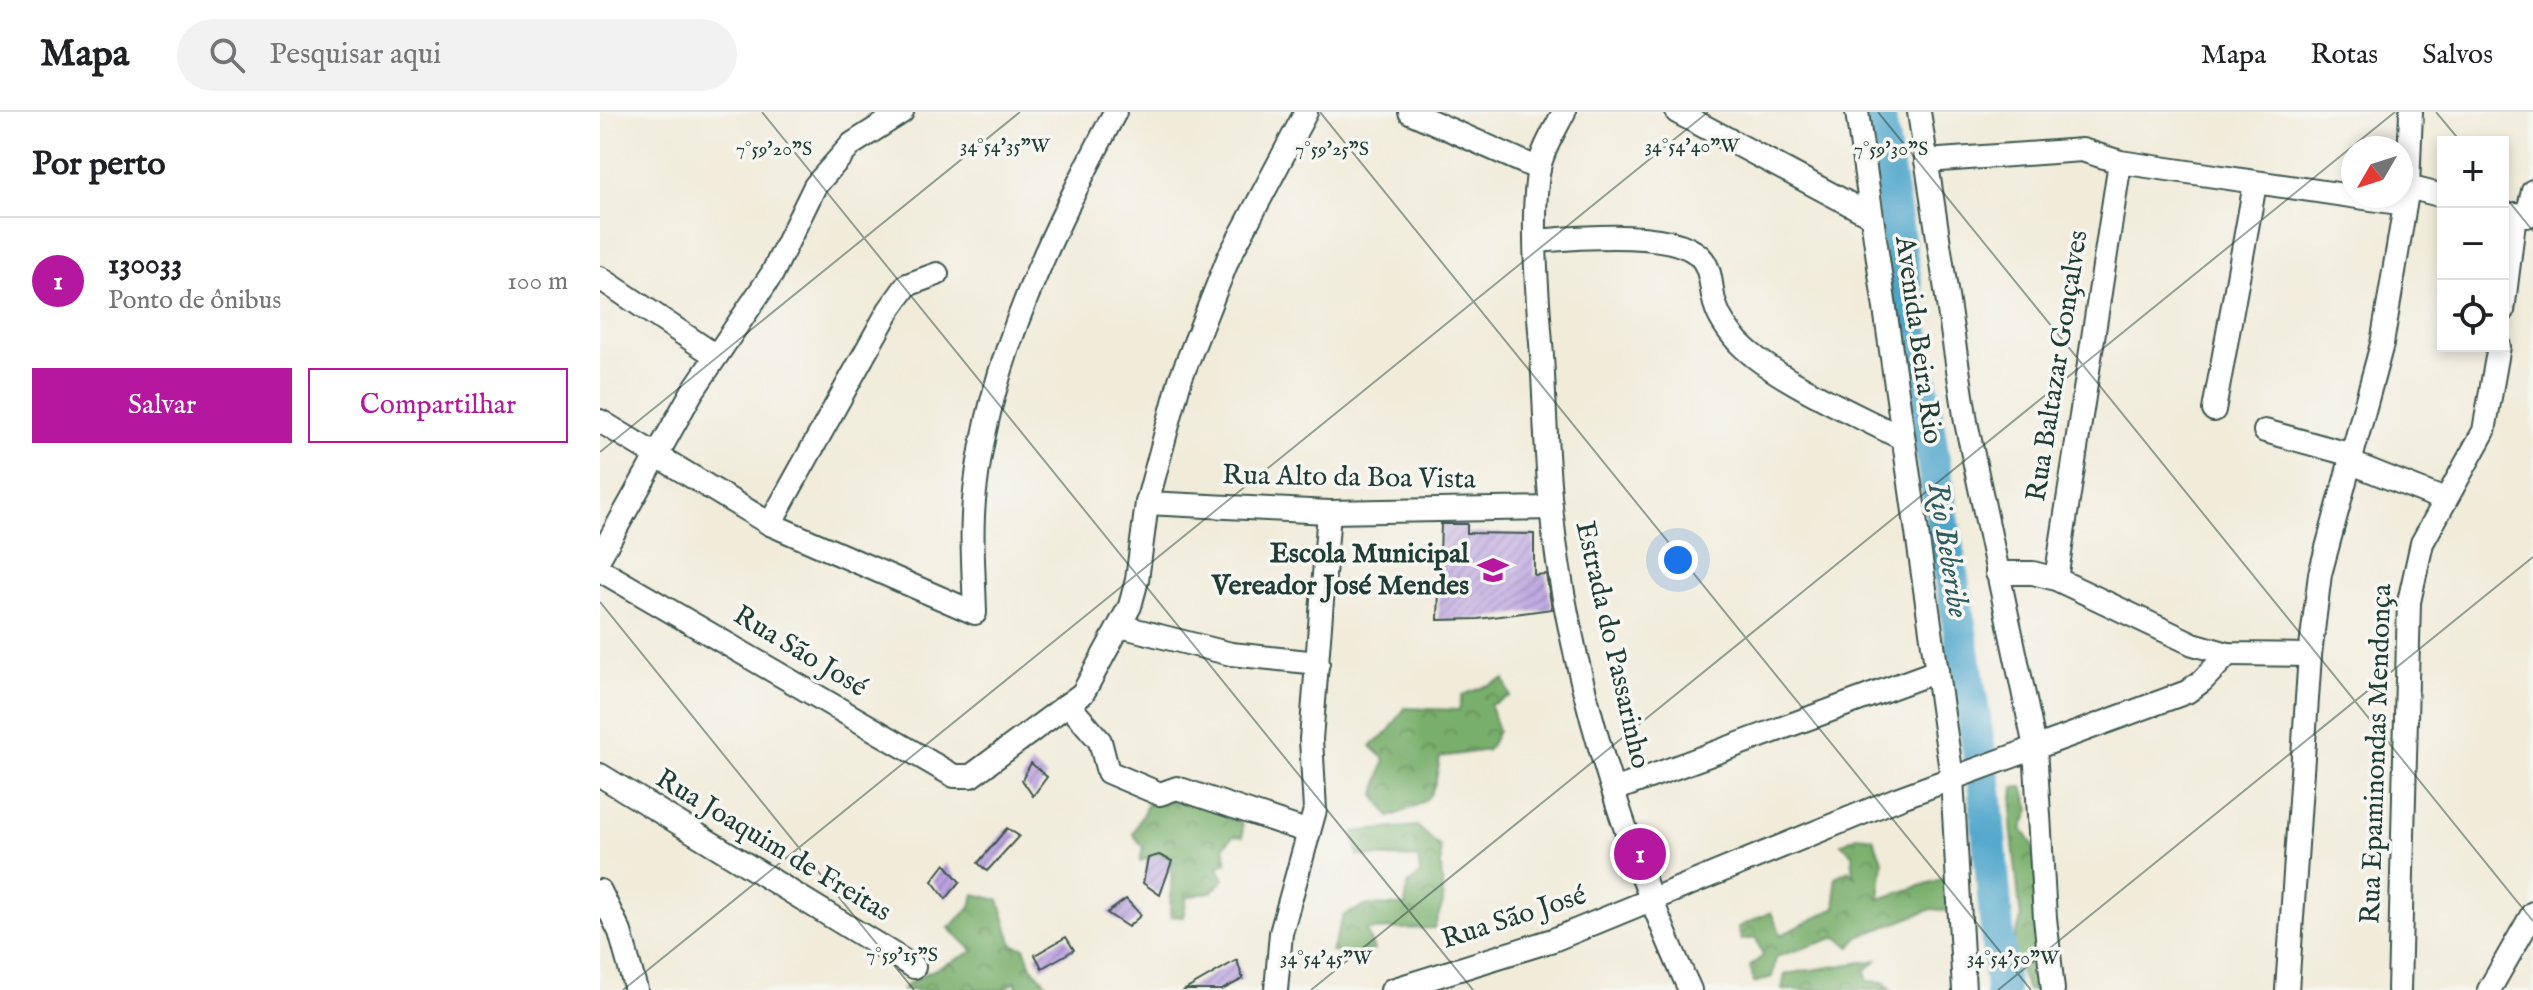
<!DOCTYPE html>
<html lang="pt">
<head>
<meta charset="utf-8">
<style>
	body { margin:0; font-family:"IM FELL English",serif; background:#f2f2f2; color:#202124 }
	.controls { position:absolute; right:24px; top:24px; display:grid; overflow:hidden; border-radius:0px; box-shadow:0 4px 12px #0003 }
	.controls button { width:72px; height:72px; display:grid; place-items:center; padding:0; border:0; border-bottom:2px solid #e0e0e0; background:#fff; color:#202124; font:40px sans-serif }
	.compass { position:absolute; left:1741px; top:24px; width:72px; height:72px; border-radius:50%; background:#fff; box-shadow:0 4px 12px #0003; rotate:231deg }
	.you { position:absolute; left:1078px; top:448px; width:28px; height:28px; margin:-20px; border:6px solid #fff; border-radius:50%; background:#1a73e8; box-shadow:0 0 0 12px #1a73e833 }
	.badge { display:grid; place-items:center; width:52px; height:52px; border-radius:50%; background:#b5179e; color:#fff; font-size:26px; font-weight:700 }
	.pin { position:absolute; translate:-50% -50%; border:4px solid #fff; box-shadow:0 2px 8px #0006 }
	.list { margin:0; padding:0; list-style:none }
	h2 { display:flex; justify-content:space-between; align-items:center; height:104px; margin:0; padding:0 32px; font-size:34px }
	h2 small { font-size:26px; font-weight:400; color:#757577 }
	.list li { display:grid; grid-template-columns:52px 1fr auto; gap:24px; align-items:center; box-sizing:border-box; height:128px; padding:0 32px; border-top:2px solid #e0e0e0 }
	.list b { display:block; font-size:30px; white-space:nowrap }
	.list p { margin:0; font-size:26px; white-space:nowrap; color:#757577 }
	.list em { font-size:26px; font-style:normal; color:#757577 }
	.actions { display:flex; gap:16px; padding:24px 32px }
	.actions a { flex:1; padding:18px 0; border:2px solid #b5179e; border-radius:0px; text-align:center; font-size:28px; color:#b5179e }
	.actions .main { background:#b5179e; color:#fff }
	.icon { flex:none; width:44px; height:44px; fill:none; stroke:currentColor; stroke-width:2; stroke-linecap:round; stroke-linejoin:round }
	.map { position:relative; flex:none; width:1933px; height:878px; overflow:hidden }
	header { display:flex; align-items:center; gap:48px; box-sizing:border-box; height:112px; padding:0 40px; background:#fff; border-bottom:2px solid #e0e0e0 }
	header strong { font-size:38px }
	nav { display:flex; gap:44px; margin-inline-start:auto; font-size:28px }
	.search { width:560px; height:72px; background:#f2f2f2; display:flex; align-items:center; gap:20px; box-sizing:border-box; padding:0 28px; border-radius:44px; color:#757577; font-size:30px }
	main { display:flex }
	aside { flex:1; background:#fff }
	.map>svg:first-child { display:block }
	.forest { fill:url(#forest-crowns); stroke:#4c7650; stroke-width:2 }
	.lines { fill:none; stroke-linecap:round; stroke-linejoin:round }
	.river { stroke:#4da5ca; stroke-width:34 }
	.building { fill:url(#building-hatch) }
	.minor-casing { stroke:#3e574d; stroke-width:26 }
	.minor { stroke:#fff; stroke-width:22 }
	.ticks { fill:none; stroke:#1f3d34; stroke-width:2; stroke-opacity:0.45 }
	.labels { text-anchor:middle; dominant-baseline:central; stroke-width:7; stroke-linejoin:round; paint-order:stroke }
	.street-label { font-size:28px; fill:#1f3d34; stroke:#f6f6f2 }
	.poi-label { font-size:28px; font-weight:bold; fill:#1f3d34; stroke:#f6f6f2; text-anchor:end }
	.water-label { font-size:30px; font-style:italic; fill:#2d5c61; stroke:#f6f6f2 }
	.ticks-label { font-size:20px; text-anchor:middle; fill:#1f3d34; stroke:#f6f6f2; stroke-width:7; stroke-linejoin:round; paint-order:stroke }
</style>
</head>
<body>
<header>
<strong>Mapa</strong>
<div class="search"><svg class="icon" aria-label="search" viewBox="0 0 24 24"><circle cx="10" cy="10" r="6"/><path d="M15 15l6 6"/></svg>Pesquisar aqui</div>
<nav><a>Mapa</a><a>Rotas</a><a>Salvos</a></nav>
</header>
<main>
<aside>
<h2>Por perto<small></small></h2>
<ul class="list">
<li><span class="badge">1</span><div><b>130033</b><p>Ponto de ônibus</p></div><em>100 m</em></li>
</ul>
<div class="actions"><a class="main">Salvar</a><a>Compartilhar</a></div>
</aside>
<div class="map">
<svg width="1933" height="878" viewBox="0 0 1933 878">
	<defs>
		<pattern id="forest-crowns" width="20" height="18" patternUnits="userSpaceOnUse" patternTransform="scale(2)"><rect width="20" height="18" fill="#79af6c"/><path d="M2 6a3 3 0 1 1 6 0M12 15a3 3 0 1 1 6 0" fill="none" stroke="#63905a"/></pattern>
		<pattern id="building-hatch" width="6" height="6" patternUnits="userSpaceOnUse" patternTransform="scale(2)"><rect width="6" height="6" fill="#bba2df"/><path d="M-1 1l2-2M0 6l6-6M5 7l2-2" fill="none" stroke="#9785b6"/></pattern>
	</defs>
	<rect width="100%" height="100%" fill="#f6f6f2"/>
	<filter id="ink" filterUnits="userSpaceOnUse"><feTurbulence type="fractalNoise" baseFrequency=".0125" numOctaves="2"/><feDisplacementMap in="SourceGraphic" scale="16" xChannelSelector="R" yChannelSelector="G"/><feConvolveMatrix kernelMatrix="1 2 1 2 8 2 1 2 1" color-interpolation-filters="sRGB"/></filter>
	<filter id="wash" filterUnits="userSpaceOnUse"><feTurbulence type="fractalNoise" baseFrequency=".006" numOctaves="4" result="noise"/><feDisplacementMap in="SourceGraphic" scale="32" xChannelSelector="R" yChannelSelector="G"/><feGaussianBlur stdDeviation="1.8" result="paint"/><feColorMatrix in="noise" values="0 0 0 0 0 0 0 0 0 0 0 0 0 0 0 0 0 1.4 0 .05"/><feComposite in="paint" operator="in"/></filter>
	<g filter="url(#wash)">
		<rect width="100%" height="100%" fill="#f1ecda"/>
		<g class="forest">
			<path d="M904,567l6,17 -20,9 8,26 -10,19 -48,7c-7,45 -9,43 -50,60l-15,-22 10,-36 -14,-13 17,-14 17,-24 54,2 3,-15z"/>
			<polygon points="1414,675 1423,675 1430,698 1422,717 1434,734 1448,878 1427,878 1412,836 1421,807 1411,713"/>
			<polygon points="578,683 642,711 643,725 633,724 624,734 627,751 617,755 624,767 612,780 587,785 583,805 570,804 572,749 559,743 540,749 543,735 533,722 550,687"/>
			<polygon points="817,714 840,735 843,791 834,816 766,818 774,838 745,843 731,839 744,803 768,793 805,794 808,772 820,763 818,746 758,744 754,720"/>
			<polygon points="1257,724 1273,726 1283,750 1279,787 1351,764 1350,799 1332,797 1258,825 1251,835 1237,825 1176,845 1172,865 1154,871 1150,854 1163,844 1156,826 1141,828 1138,815 1171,800 1181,823 1236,796 1235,765 1249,758 1254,764 1252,742 1241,732"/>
			<path d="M374,782l25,6 14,45 11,2 7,19 21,24h-35l-1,-9 -12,9h-102c11,-14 52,-28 71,-39l-24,-23 22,-21z"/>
			<polygon points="1277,848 1265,859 1268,869 1284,870 1291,878 1182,878 1185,862"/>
		</g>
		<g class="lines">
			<polyline class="river" points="1278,0 1385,677 1402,878"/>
		</g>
		<g id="blocks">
			<g class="building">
				<polygon points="841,412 867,412 867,421 934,422 934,463 946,462 952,497 878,507 838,508"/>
				<polygon points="431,651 447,665 433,684 422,668"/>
				<polygon points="407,716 419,724 387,759 378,751"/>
				<polygon points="559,743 572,749 560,783 543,771 548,746"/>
				<polygon points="345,752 360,770 346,787 332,769"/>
				<polygon points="526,787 541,803 528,815 507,801"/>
				<polygon points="466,825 474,838 442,856 435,843"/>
				<polygon points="637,848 643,867 622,878 585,878"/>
			</g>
		</g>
	</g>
	<g filter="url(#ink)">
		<use href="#blocks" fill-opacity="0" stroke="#3e574d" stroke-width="2"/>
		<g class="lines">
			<g class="minor-casing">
				<g id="minor">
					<polyline points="810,0 939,57"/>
					<path d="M964,0c-9,18 -21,36 -25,56 -9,50 -1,135 3,188 3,50 4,101 9,151 15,154 74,343 139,483"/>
					<polyline points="1077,0 1270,103"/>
					<polyline points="1257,0 1352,666 1364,878"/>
					<polyline points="1319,0 1366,310 1435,635 1445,806 1453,878"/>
					<polyline points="1326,49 1482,38 1520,50 1805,92"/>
					<polyline points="1808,75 1843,84"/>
					<polyline points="1927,104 1933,79"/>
					<path d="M937,129c36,-3 143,-14 166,19 10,14 7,32 13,47 4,13 14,26 23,36 36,37 117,71 164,96"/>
					<polyline points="0,166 116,244"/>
					<polyline points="1903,199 1915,102"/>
					<polyline points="1614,298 1655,72"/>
					<path d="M0,309l170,103 205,89c-1,-40 -5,-82 0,-122 15,-136 78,-259 140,-379"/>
					<polyline points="1665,319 1752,343"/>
					<polyline points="1749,350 1845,388"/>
					<polyline points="547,391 729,400 951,396"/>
					<polyline points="170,412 289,198 307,173 337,162"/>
					<polyline points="0,445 92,280 172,162 215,74 252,32 302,0"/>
					<polyline points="0,458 354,664 371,664 483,581 530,494 537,468 547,391 580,268 628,147 706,0"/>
					<polyline points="1397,461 1433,461 1456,467 1593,532 1628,542 1710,543"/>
					<polyline points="1456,467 1520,50"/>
					<polyline points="520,514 631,542 718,551"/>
					<polyline points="468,592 500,629 508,660 560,682 577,676 709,720"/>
					<polyline points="0,663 314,855"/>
					<polyline points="1014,678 1337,559"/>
					<polyline points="0,779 20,820 36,878"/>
					<polyline points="676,878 681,821 715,698 711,627 729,400"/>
					<polyline points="792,878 953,828 1299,686 1587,580 1602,569 1628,542"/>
					<polyline points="1687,878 1710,543 1720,462 1782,232 1808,75 1811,0"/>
					<polyline points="1799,878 1809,490 1822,431 1884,319 1899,234"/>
					<polyline points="1889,878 1933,801"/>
				</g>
			</g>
			<use href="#minor" class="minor"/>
		</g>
	</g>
	<path class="ticks" d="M162,0l711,878M720,0l711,878M1278,0l655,809M1836,0l25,30M1903,82l30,37M0,340l420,-340M0,490l314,388M23,878l1085,-878M711,878l1084,-878M1398,878l535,-433"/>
	<defs>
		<g id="school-bare" transform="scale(2.4)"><path d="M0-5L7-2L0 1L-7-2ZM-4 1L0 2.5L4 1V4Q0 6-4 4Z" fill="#b5179e" stroke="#f6f6f2" stroke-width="2.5" paint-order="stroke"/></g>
	</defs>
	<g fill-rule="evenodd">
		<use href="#school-bare" x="893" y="458"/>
	</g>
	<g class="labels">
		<g class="street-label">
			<text transform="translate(1318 228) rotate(82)">Avenida Beira Rio</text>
			<text transform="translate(1458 254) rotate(-81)">Rua Baltazar Gonçalves</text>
			<text transform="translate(749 366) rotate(1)">Rua Alto da Boa Vista</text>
			<text transform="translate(1012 533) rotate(77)">Estrada do Passarinho</text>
			<text transform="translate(200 540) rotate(31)">Rua São José</text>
			<text transform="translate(1777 642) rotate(-88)">Rua Epaminondas Mendonça</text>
			<text transform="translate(173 734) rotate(31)">Rua Joaquim de Freitas</text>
			<text transform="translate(914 806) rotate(-18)">Rua São José</text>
		</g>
		<g class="poi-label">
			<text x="869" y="442">Escola Municipal<tspan x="869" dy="32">Vereador José Mendes</tspan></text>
		</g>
		<g class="water-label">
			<text transform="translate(1347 438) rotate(81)">Rio Beberibe</text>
		</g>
	</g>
	<g class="ticks-label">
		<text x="405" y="40">34°54'35"W</text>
		<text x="1092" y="40">34°54'40"W</text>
		<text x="174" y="43">7°59'20"S</text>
		<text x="732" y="43">7°59'25"S</text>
		<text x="1291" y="43">7°59'30"S</text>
		<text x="302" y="849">7°59'15"S</text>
		<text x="726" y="852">34°54'45"W</text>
		<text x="1413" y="852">34°54'50"W</text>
	</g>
</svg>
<div class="controls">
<button>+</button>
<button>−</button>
<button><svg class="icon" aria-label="locate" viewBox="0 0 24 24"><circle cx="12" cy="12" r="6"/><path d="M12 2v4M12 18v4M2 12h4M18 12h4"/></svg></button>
</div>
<svg class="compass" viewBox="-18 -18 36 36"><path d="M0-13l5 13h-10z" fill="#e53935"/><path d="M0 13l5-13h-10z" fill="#757577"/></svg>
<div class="you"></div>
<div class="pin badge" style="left:1040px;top:742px">1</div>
</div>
</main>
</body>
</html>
